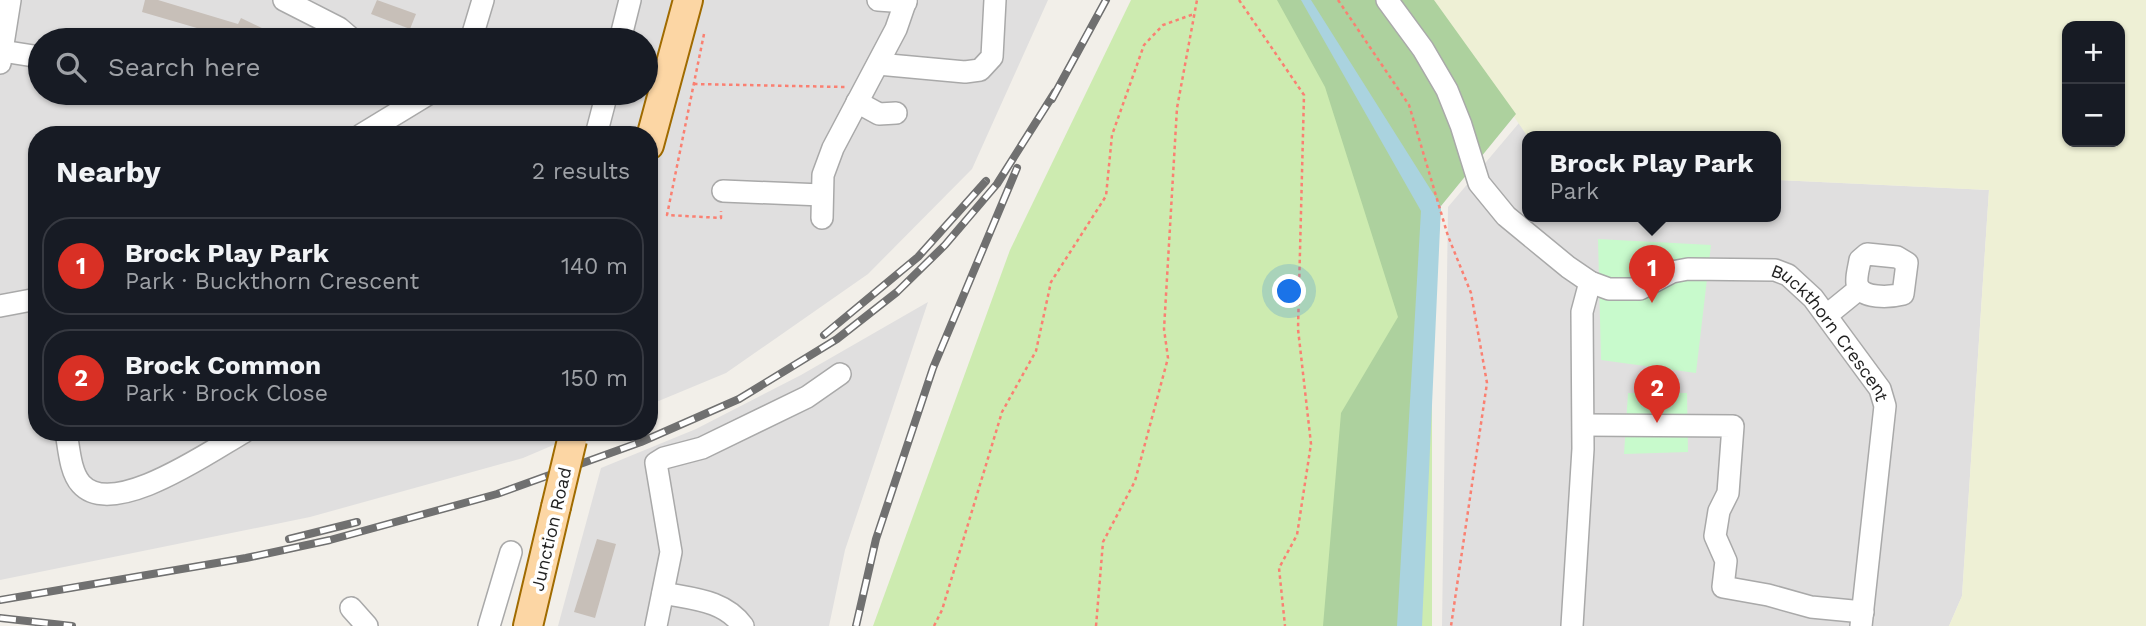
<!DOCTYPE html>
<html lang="en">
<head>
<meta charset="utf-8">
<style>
	body { margin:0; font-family:"Work Sans",sans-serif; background:#20242c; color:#f1f3f6 }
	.controls { position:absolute; right:21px; top:21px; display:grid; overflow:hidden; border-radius:14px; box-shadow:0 2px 5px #0004 }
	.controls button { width:63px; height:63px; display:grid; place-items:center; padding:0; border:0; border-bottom:2px solid #363941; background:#171b24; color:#f1f3f6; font:35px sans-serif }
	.you { position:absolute; left:1290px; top:292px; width:24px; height:24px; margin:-18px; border:5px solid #fff; border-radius:50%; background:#1a73e8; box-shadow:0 0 0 10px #1a73e833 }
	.badge { display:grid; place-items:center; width:46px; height:46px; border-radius:50%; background:#d93025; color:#fff; font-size:23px; font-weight:700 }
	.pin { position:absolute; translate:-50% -58px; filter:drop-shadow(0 2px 4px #0008) }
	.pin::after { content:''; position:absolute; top:37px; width:24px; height:21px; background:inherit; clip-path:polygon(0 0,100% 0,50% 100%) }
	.popup { position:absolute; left:1522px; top:131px; width:259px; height:91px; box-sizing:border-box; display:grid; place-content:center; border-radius:14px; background:#171b24; filter:drop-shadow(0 2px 5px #0005); font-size:23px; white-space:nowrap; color:#9ea1a6 }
	.popup b { font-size:26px; color:#f1f3f6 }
	.popup::after { content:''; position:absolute; left:50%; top:100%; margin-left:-14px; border:14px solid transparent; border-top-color:#171b24 }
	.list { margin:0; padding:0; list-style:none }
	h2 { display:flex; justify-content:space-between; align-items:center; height:91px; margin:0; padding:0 28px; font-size:30px }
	h2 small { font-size:23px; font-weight:400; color:#9ea1a6 }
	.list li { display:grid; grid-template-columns:46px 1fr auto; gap:21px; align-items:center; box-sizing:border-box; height:98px; margin:0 14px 14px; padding:0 14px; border:2px solid #363941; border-radius:28px }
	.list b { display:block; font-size:26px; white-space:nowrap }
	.list p { margin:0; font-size:23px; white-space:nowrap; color:#9ea1a6 }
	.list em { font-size:23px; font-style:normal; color:#9ea1a6 }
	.icon { flex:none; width:38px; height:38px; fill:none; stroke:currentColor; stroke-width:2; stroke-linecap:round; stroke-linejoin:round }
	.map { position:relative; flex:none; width:2146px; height:626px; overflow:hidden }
	.search { position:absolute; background:#171b24; box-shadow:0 2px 5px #0004; left:28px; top:28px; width:630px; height:77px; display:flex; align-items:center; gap:18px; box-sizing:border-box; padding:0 24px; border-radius:38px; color:#9ea1a6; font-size:26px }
	.panel { position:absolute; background:#171b24; box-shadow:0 2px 5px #0004; left:28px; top:126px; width:630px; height:315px; border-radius:28px }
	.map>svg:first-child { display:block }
	.residential { fill:#e0dfdf; fill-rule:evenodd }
	.farmland { fill:#eef0d5; fill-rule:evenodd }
	.grass { fill:#cdebb0 }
	.forest { fill:#add19e }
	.park { fill:#c8facc }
	.water { fill:#aad3df }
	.building { fill:#c7bfb8 }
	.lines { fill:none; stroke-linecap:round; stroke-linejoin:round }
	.minor-casing { stroke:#a9a9a9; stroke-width:24 }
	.major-casing { stroke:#a06b00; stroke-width:32 }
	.path { stroke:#fa8072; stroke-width:2.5; stroke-dasharray:3.5 3.5; stroke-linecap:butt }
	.minor { stroke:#fff; stroke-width:21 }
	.major { stroke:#fcd6a4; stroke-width:28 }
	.rail-casing { stroke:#707070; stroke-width:8 }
	.rail { stroke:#fff; stroke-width:5; stroke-dasharray:16; stroke-linecap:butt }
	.major-bridge-casing { stroke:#a06b00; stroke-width:32; stroke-linecap:butt }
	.major-bridge { stroke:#fcd6a4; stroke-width:28 }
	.labels { text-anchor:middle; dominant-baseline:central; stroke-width:7; stroke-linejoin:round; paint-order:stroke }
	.street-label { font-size:18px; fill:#222; stroke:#fff }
</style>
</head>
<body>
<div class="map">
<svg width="2146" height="626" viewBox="0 0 2146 626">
	<rect width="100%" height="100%" fill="#f2efe9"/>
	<g class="residential">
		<path d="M0,0h1048l-76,169 -104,105 -142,99 -77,32v-270h-612v297h547l-61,26 -213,59 -310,63zM40,40h606v53h-606z"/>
		<polygon points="1519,123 1528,137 1528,217 1776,217 1776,180 1989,190 1962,596 1949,626 1442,626 1448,207"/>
		<polygon points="928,302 845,550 829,626 558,626 601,468 696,429 801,375"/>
	</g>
	<path class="farmland" d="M1433,0h713v626h-197l13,-30 27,-406 -213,-10v-43h-248zM2067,26h53v116h-53z"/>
	<polygon class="grass" points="1131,0 1299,0 1432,208 1432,626 873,626 1010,250"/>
	<polygon class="forest" points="1277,0 1434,0 1516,114 1441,206 1410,626 1323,626 1341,413 1398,317 1325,87"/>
	<g class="park">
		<polygon points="1598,239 1711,245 1696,373 1601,360"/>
		<polygon points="1628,393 1687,393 1688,452 1624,454"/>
	</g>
	<polygon class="water" points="1301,0 1311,0 1441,206 1422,626 1397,626 1421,211"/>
	<g class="building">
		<polygon points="145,0 158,0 238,24 241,18 287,40 238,40 142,12"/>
		<polygon points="377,0 416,14 410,29 371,14"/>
		<polygon points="597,539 616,544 595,618 574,612"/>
	</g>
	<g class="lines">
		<g class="minor-casing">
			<g id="minor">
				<polyline points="284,0 339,28 353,40"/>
				<polyline points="878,0 906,2"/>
				<path id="s1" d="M1387,0l36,49 24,41 14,35 18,58 27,33 62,51 22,15 19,7h31l32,-17 16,-3 87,1 13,5 25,23 67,91 5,17 -24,220"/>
				<polyline points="471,40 483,0"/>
				<polyline points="620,40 630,0"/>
				<polyline points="2,51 40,57"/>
				<polyline points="0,63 10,0"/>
				<polyline points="878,64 965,72 980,70 992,57 995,0"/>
				<polyline points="857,102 879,114 896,113"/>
				<polyline points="361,135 430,93"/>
				<polyline points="596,135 607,93"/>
				<polyline points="723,191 822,195"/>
				<polyline points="822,218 823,175 833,148 896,29 906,0"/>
				<path d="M1867,254l30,3 10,6 -4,31c-12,3 -43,6 -46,-11 -1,-7 2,-16 3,-23z"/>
				<polyline points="0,306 37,299"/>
				<polyline points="1827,315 1859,289"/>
				<polyline points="1584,425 1733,426 1728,493 1719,511 1715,536 1726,561 1723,587 1768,595 1811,607 1863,612"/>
				<path d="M66,432c3,16 4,40 15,52 32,36 131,-34 163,-52"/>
				<path d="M663,593c30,6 61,7 80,33"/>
				<polyline points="351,608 367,626"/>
				<polyline points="489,626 511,552"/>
				<polyline points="656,626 671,552 656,463 664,458 702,448 807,397 840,374"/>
				<polyline points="1572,626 1583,449 1582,312 1590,282"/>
			</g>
		</g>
		<g class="major-casing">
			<g id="major">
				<polyline points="649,145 688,0"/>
				<polyline points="528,626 556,507"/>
			</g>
		</g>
		<g class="path">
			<polyline points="1239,0 1304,95 1298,329 1311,444 1297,535 1279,568 1285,626"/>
			<polyline points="1338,0 1409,105 1448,236 1471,293 1487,383 1451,626"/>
			<polyline points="704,34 667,215 721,218 721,211"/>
			<polyline points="694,84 845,87"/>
			<polyline points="934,626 942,610 1002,412 1036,351 1051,282 1106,196 1112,135 1144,45 1163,25 1194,14"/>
			<polyline points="1096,626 1103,542 1135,481 1168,358 1164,329 1177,108 1197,0"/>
		</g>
		<use href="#minor" class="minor"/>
		<use href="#major" class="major"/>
		<g class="rail-casing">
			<g id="rail">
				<polyline points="1052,99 1106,0"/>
				<polyline points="824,335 918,257 986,181"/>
				<polyline points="289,539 357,522"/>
				<polyline points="0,600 246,558 330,540 497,494 641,442 739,399 837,339 897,292 945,245 997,184 1055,92"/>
				<polyline points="0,618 72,626"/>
				<polyline points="856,626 876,539 933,368 1017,168"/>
			</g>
		</g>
		<use href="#rail" class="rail"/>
		<g class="major-bridge-casing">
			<polyline id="major-bridge" points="556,507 572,440"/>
		</g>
		<use href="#major-bridge" class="major-bridge"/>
	</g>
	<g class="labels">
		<g class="street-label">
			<text stroke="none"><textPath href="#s1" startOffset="632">Buckthorn Crescent</textPath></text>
			<text transform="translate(551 529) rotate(-77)">Junction Road</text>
		</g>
	</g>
</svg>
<div class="controls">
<button>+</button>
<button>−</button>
</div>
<div class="you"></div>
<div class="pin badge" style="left:1652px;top:303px">1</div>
<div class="popup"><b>Brock Play Park</b>Park</div>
<div class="pin badge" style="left:1657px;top:423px">2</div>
<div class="search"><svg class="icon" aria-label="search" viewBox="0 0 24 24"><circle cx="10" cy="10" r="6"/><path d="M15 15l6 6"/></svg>Search here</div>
<section class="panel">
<h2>Nearby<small>2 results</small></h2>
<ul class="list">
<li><span class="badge">1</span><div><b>Brock Play Park</b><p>Park · Buckthorn Crescent</p></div><em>140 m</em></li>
<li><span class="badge">2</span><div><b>Brock Common</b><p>Park · Brock Close</p></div><em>150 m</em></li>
</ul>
</section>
</div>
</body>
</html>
